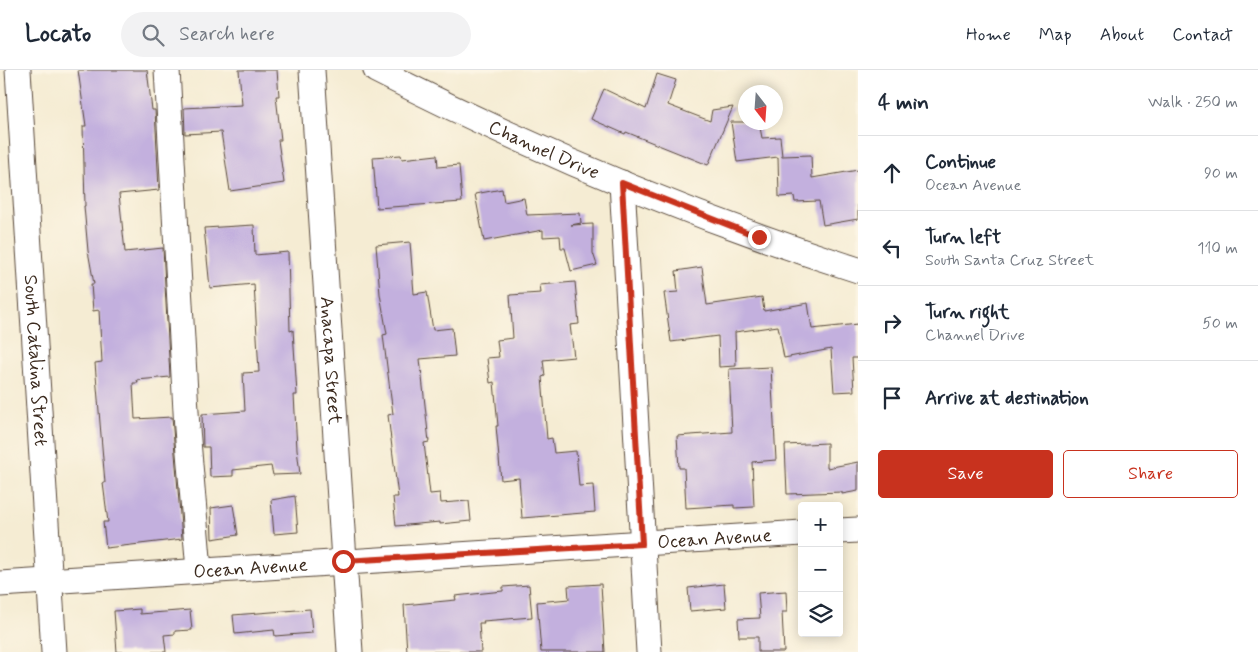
<!DOCTYPE html>
<html lang="en">
<head>
<meta charset="utf-8">
<style>
	body { margin:0; font-family:Mynerve,sans-serif; background:#f2f2f3; color:#1f2937 }
	.controls { position:absolute; right:15px; bottom:15px; display:grid; overflow:hidden; border-radius:5px; box-shadow:0 2px 12px #0003 }
	.controls button { width:45px; height:45px; display:grid; place-items:center; padding:0; border:0; border-bottom:1px solid #e0e1e3; background:#fff; color:#1f2937; font:25px sans-serif }
	.compass { position:absolute; left:738px; top:15px; width:45px; height:45px; border-radius:50%; background:#fff; box-shadow:0 2px 12px #0003; rotate:163deg }
	.stop { position:absolute; width:15px; height:15px; margin:-11px; border:4px solid #c8321e; border-radius:50%; background:#fff }
	.stop.end { background:#c8321e; border-color:#fff; box-shadow:0 1px 5px #0008 }
	.list { margin:0; padding:0; list-style:none }
	h2 { display:flex; justify-content:space-between; align-items:center; height:65px; margin:0; padding:0 20px; font-size:21px }
	h2 small { font-size:16px; font-weight:400; color:#747a83 }
	.list li { display:grid; grid-template-columns:32px 1fr auto; gap:15px; align-items:center; box-sizing:border-box; height:75px; padding:0 20px; border-top:1px solid #e0e1e3 }
	.list b { display:block; font-size:19px; white-space:nowrap }
	.list p { margin:0; font-size:16px; white-space:nowrap; color:#747a83 }
	.list em { font-size:16px; font-style:normal; color:#747a83 }
	.actions { display:flex; gap:10px; padding:15px 20px }
	.actions a { flex:1; padding:11px 0; border:1px solid #c8321e; border-radius:5px; text-align:center; font-size:18px; color:#c8321e }
	.actions .main { background:#c8321e; color:#fff }
	.icon { flex:none; width:28px; height:28px; fill:none; stroke:currentColor; stroke-width:2; stroke-linecap:round; stroke-linejoin:round }
	.map { position:relative; flex:none; width:858px; height:582px; overflow:hidden }
	header { display:flex; align-items:center; gap:30px; box-sizing:border-box; height:70px; padding:0 25px; background:#fff; border-bottom:1px solid #e0e1e3 }
	header strong { font-size:24px }
	nav { display:flex; gap:28px; margin-inline-start:auto; font-size:18px }
	.search { width:350px; height:45px; background:#f2f2f3; display:flex; align-items:center; gap:12px; box-sizing:border-box; padding:0 18px; border-radius:28px; color:#747a83; font-size:19px }
	main { display:flex }
	aside { flex:1; background:#fff }
	.map>svg:first-child { display:block }
	.building { fill:#c3b0de }
	.lines { fill:none; stroke-linecap:round; stroke-linejoin:round }
	.minor-casing { stroke:#574739; stroke-width:27 }
	.minor { stroke:#fff; stroke-width:25 }
	.route { stroke:#c8321e; stroke-width:6 }
	.labels { text-anchor:middle; dominant-baseline:central; stroke-width:4.5; stroke-linejoin:round; paint-order:stroke }
	.street-label { font-size:19px; fill:#3b2a1e; stroke:#fcf5e5 }
</style>
</head>
<body>
<header>
<strong>Locato</strong>
<div class="search"><svg class="icon" aria-label="search" viewBox="0 0 24 24"><circle cx="10" cy="10" r="6"/><path d="M15 15l6 6"/></svg>Search here</div>
<nav><a>Home</a><a>Map</a><a>About</a><a>Contact</a></nav>
</header>
<main>
<div class="map">
<svg width="858" height="582" viewBox="0 0 858 582">
	<rect width="100%" height="100%" fill="#fcf5e5"/>
	<filter id="ink" filterUnits="userSpaceOnUse"><feTurbulence type="fractalNoise" baseFrequency=".02" numOctaves="2"/><feDisplacementMap in="SourceGraphic" scale="10" xChannelSelector="R" yChannelSelector="G"/><feConvolveMatrix kernelMatrix="1 2 1 2 8 2 1 2 1" color-interpolation-filters="sRGB"/></filter>
	<filter id="wash" filterUnits="userSpaceOnUse"><feTurbulence type="fractalNoise" baseFrequency=".0096" numOctaves="4" result="noise"/><feDisplacementMap in="SourceGraphic" scale="20" xChannelSelector="R" yChannelSelector="G"/><feGaussianBlur stdDeviation="1.12" result="paint"/><feColorMatrix in="noise" values="0 0 0 0 0 0 0 0 0 0 0 0 0 0 0 0 0 1.4 0 .05"/><feComposite in="paint" operator="in"/></filter>
	<g filter="url(#wash)">
		<rect width="100%" height="100%" fill="#f5ecd3"/>
		<g id="blocks">
			<g class="building">
				<polygon points="78,0 147,0 152,40 155,40 159,120 119,124 125,182 163,178 170,307 137,310 138,313 133,313 135,349 172,347 182,469 106,478 103,452 108,452 103,413 105,413 95,293 102,292 99,240 93,241 91,214 94,214 88,181 84,136 85,136 83,56 86,56"/>
				<polygon points="239,0 277,0 279,26 276,26 281,70 278,70 284,113 230,121 221,62 185,64 184,38 242,35"/>
				<polygon points="657,4 676,10 668,35 710,51 712,40 733,37 708,95 626,62 625,64 591,49 604,19 646,39"/>
				<polygon points="731,52 759,52 762,68 780,67 782,86 811,85 812,108 858,100 858,149 823,155 819,131 795,132 794,126 779,127 778,87 737,92"/>
				<polygon points="401,85 402,89 437,85 438,97 459,95 462,132 377,138 373,87"/>
				<polygon points="502,119 504,132 524,128 527,145 580,143 581,153 571,155 593,154 593,183 597,195 571,201 565,178 561,178 560,166 543,167 543,160 484,171 475,124"/>
				<polygon points="254,155 255,185 288,182 290,261 293,260 296,308 297,325 294,325 297,379 300,404 273,405 271,396 233,400 233,406 210,407 209,377 203,377 202,344 245,341 243,303 259,302 254,214 210,218 204,158"/>
				<polygon points="410,172 414,224 427,222 433,260 452,258 455,286 420,289 429,372 424,373 430,424 440,423 441,433 469,431 471,451 440,454 440,452 396,456 393,427 398,427 388,345 393,344 383,265 387,264 380,224 376,175"/>
				<polygon points="702,197 707,235 762,227 764,241 808,233 812,259 858,254 858,288 852,288 854,321 834,322 831,279 784,288 778,256 735,262 736,296 719,297 718,266 671,272 664,223 678,222 676,201"/>
				<polygon points="575,212 579,254 570,255 574,287 543,290 545,306 542,307 547,369 552,368 554,383 576,381 579,416 593,415 595,442 522,448 519,408 501,410 496,356 498,356 494,312 490,313 487,288 499,287 497,270 513,268 510,225 541,223 540,215"/>
				<polygon points="771,297 776,390 752,392 754,437 734,438 734,435 686,438 684,398 679,398 677,366 732,362 729,299"/>
				<polygon points="827,373 827,398 858,392 858,421 842,424 842,422 787,424 785,375"/>
				<polygon points="295,426 298,462 274,464 271,430"/>
				<polygon points="233,435 238,465 212,469 211,438"/>
				<polygon points="601,514 605,582 541,582 537,532 569,529 568,516"/>
				<polygon points="724,514 726,538 690,541 688,518"/>
				<polygon points="529,515 532,547 483,551 484,553 479,553 481,582 407,582 404,535 456,530 455,526 503,521 503,517"/>
				<polygon points="786,521 787,542 782,542 784,582 758,582 758,567 739,567 738,549 760,548 758,523"/>
				<polygon points="140,539 140,544 190,540 192,560 175,561 175,564 164,565 166,582 117,582 114,541"/>
				<polygon points="310,539 312,563 275,566 274,560 235,564 233,545"/>
			</g>
		</g>
	</g>
	<g filter="url(#ink)">
		<use href="#blocks" fill-opacity="0" stroke="#574739" stroke-width="1"/>
		<g class="lines">
			<g class="minor-casing">
				<g id="minor">
					<path id="s1" d="M18,0l36,582"/>
					<polyline points="167,0 187,359 199,500"/>
					<path id="s2" d="M312,0l38,582"/>
					<path id="s3" d="M376,0c155,79 316,147 482,200"/>
					<polyline points="622,113 649,582"/>
					<polyline points="839,461 858,460"/>
					<path id="s4" d="M0,514l802,-51"/>
				</g>
			</g>
			<use href="#minor" class="minor"/>
		</g>
	</g>
	<g class="lines" filter="url(#ink)">
		<polyline class="route" points="343,491 642,474 622,113 759,167"/>
	</g>
	<g class="labels">
		<g class="street-label">
			<text stroke="none"><textPath href="#s3" startOffset="186">Channel Drive</textPath></text>
			<text stroke="none"><textPath href="#s1" startOffset="291">South Catalina Street</textPath></text>
			<text stroke="none"><textPath href="#s2" startOffset="291">Anacapa Street</textPath></text>
			<text stroke="none"><textPath href="#s4" startOffset="716">Ocean Avenue</textPath></text>
			<text stroke="none"><textPath href="#s4" startOffset="251">Ocean Avenue</textPath></text>
		</g>
	</g>
</svg>
<div class="controls">
<button>+</button>
<button>−</button>
<button><svg class="icon" aria-label="layers" viewBox="0 0 24 24"><path d="M12 4l9 5-9 5-9-5zM3 14l9 5 9-5"/></svg></button>
</div>
<svg class="compass" viewBox="-18 -18 36 36"><path d="M0-13l5 13h-10z" fill="#e53935"/><path d="M0 13l5-13h-10z" fill="#747a83"/></svg>
<div class="stop" style="left:343px;top:491px"></div>
<div class="stop end" style="left:759px;top:167px"></div>
</div>
<aside>
<h2>4 min<small>Walk · 250 m</small></h2>
<ul class="list">
<li><svg class="icon" aria-label="ahead" viewBox="0 0 24 24"><path d="M12 20V5M6 11l6-6 6 6"/></svg><div><b>Continue</b><p>Ocean Avenue</p></div><em>90 m</em></li>
<li><svg class="icon" aria-label="left" viewBox="0 0 24 24"><path d="M17 20v-9H6M10 6l-5 5 5 5"/></svg><div><b>Turn left</b><p>South Santa Cruz Street</p></div><em>110 m</em></li>
<li><svg class="icon" aria-label="right" viewBox="0 0 24 24"><path d="M7 20v-9h11M14 6l5 5-5 5"/></svg><div><b>Turn right</b><p>Channel Drive</p></div><em>50 m</em></li>
<li><svg class="icon" aria-label="arrive" viewBox="0 0 24 24"><path d="M6 21V4h12l-3 4 3 4H6"/></svg><div><b>Arrive at destination</b></div></li>
</ul>
<div class="actions"><a class="main">Save</a><a>Share</a></div>
</aside>
</main>
</body>
</html>
